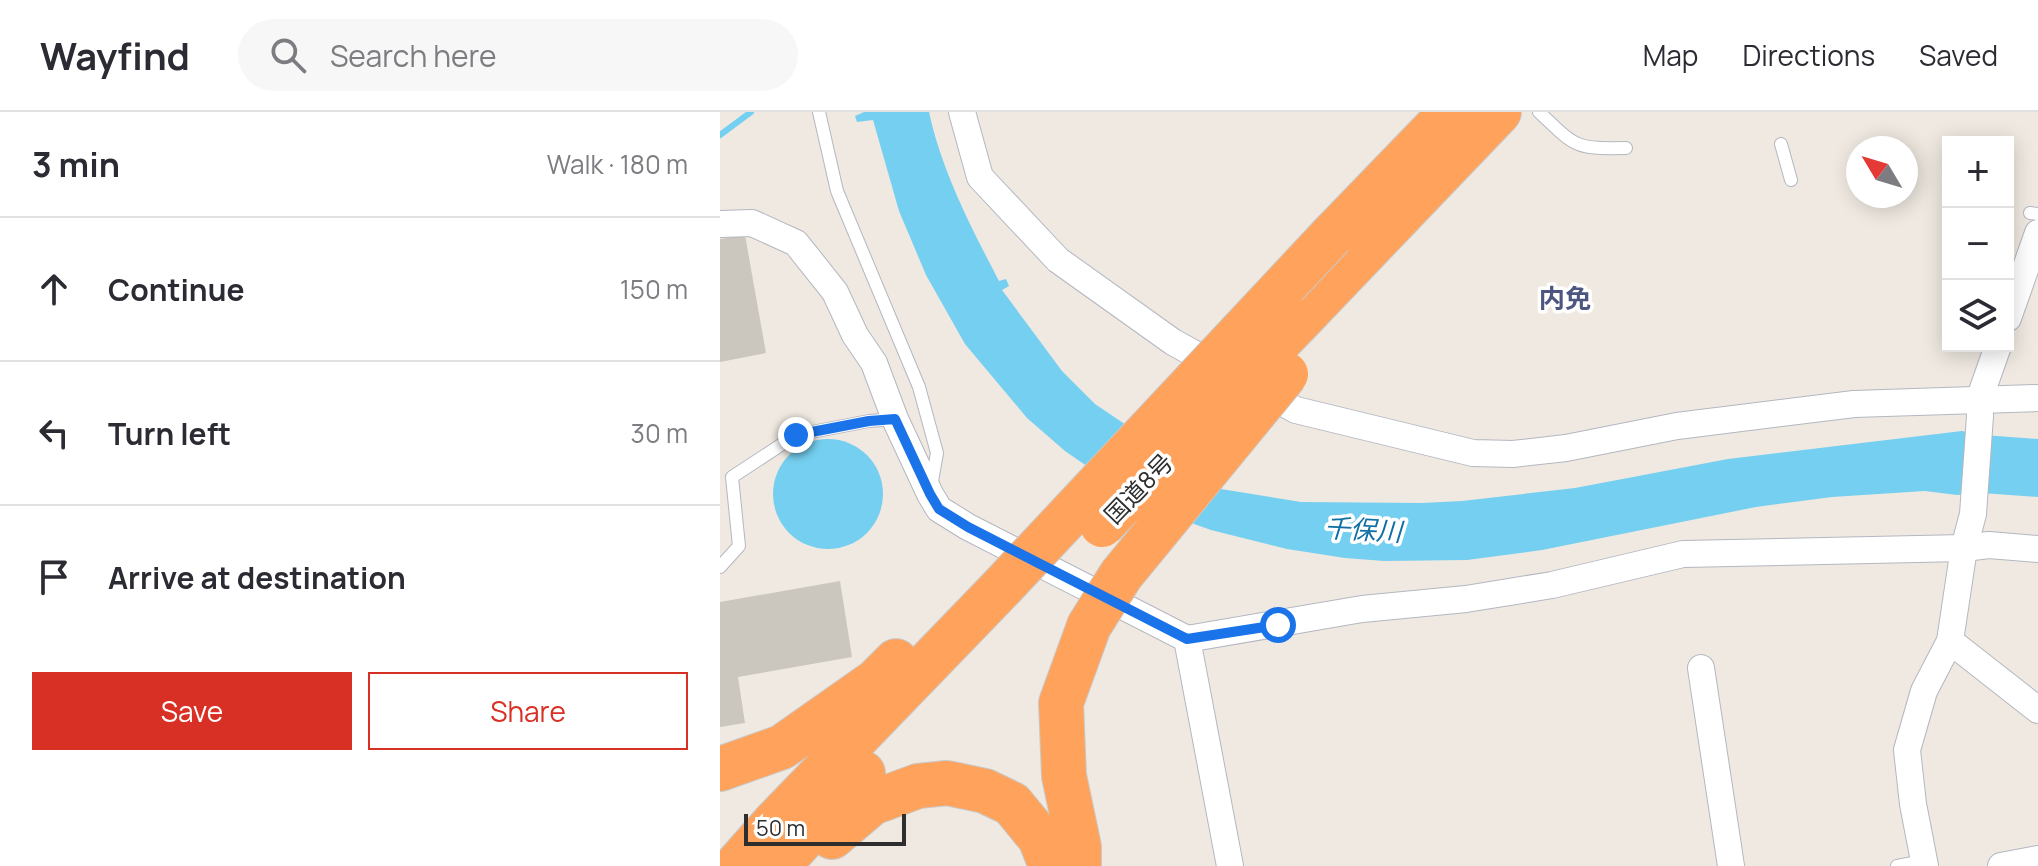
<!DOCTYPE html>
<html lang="en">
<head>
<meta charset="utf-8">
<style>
	body { margin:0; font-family:Manrope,"Noto Sans JP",sans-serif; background:#f7f7f7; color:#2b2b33 }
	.controls { position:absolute; right:24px; top:24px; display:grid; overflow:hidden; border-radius:0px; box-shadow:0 4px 20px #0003 }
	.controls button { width:72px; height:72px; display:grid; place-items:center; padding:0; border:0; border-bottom:2px solid #e1e1e2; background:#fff; color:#2b2b33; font:40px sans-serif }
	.compass { position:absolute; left:1126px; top:24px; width:72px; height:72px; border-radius:50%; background:#fff; box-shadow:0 4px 20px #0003; rotate:308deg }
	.scale { position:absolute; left:24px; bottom:20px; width:162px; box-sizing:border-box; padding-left:8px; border:4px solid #2e2e2e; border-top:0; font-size:22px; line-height:28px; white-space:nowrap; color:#2e2e2e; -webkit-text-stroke:6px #fff; paint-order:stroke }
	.stop { position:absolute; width:24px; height:24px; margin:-18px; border:6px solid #1a73e8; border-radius:50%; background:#fff }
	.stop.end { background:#1a73e8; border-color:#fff; box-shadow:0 2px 8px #0008 }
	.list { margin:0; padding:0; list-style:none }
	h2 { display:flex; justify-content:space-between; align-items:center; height:104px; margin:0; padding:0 32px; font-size:34px }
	h2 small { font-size:26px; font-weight:400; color:#7c7c81 }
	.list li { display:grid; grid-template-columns:52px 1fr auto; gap:24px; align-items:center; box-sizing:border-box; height:144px; padding:0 32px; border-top:2px solid #e1e1e2 }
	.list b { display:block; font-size:30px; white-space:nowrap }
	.list em { font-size:26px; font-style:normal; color:#7c7c81 }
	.actions { display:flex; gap:16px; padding:24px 32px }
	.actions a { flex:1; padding:18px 0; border:2px solid #d93025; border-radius:0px; text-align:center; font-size:28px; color:#d93025 }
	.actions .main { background:#d93025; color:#fff }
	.icon { flex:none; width:44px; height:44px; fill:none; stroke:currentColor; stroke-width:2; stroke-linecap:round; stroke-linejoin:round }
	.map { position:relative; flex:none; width:1318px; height:754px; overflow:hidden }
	header { display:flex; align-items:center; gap:48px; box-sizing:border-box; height:112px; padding:0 40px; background:#fff; border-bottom:2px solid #e1e1e2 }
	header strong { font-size:38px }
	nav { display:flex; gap:44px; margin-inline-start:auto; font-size:28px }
	.search { width:560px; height:72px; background:#f7f7f7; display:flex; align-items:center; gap:20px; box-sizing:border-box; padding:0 28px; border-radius:44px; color:#7c7c81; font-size:30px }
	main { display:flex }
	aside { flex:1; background:#fff }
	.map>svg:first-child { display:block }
	.water { fill:#75cff0 }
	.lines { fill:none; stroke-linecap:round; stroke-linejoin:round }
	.stream { stroke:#75cff0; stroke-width:6 }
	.building { fill:#cbc7bf }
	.lane-casing { stroke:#b4b7c1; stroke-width:14 }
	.street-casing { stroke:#b4b7c1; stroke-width:28 }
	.highway-casing { stroke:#c9c9c9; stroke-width:46 }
	.lane { stroke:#fff; stroke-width:12 }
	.street { stroke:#fff; stroke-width:26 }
	.highway { stroke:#ffa35c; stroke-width:44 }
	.highway-bridge-casing { stroke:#c9c9c9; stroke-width:46; stroke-linecap:butt }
	.highway-bridge { stroke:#ffa35c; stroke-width:44 }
	.route { stroke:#1a73e8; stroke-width:10 }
	.labels { text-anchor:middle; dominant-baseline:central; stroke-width:7; stroke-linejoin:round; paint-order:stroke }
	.street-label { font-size:24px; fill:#2e2e2e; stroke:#fff }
	.neighbourhood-label { font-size:26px; font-weight:bold; fill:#4d5680; stroke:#fff }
	.water-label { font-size:26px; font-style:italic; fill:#0d6fa3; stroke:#fff }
</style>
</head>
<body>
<header>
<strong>Wayfind</strong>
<div class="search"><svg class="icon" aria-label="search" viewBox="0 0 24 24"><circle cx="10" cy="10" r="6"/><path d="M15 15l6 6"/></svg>Search here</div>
<nav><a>Map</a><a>Directions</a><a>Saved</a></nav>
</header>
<main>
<aside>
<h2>3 min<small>Walk · 180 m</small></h2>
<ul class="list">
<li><svg class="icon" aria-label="ahead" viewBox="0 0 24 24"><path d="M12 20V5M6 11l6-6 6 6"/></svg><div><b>Continue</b></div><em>150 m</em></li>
<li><svg class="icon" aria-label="left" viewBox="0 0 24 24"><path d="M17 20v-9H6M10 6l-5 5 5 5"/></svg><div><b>Turn left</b></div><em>30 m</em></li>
<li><svg class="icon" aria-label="arrive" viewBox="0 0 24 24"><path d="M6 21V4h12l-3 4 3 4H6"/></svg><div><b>Arrive at destination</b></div></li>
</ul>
<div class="actions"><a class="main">Save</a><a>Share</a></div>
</aside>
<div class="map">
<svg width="1318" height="754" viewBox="0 0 1318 754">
	<rect width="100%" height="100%" fill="#efe9e1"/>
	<g class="water">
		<path d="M144,0h65c13,60 42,115 70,169l7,-2 3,7 -7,4 60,81 33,33 126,85 80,13 121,1 40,-2 113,-13 153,-29 234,-28 21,4 55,4v58l-57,-4 -24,2 -32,-4 -93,6 -76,10 -214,43 -75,10 -83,1 -39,-3 -58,-9 -76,-19 -45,-16 -46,-25 -55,-38 -38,-33 -62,-74 -39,-69 -27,-64 -26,-91 -16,2 -2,-6z"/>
		<circle cx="108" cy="382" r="55"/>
	</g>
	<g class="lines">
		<polyline class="stream" points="0,23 31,0"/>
	</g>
	<g class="building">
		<polygon points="25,123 46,241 0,250 0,127"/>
		<polygon points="120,469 132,545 18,565 25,611 0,615 0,490"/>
	</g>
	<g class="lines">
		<g class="lane-casing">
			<g id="lane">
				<polyline points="99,0 117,79 199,275 217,341 211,375"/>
				<path d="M819,0c37,35 35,37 87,36"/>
				<polyline points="1061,32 1071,68"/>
				<polyline points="1310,101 1318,102"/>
				<polyline points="0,455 19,434 12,365 76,323 149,309 175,307"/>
				<polyline points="1177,754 1204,749"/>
			</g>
		</g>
		<g class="street-casing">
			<g id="street">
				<polyline points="242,0 260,65 338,148 453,230 500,256"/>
				<polyline points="0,112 32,111 76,131 115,180 135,223 154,251 175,307 210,382 219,397 248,415 467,527 642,497 746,487 832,473 963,442 1244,436 1269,433 1318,437"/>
				<polyline points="1288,206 1318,121"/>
				<polyline points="538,277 576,298 753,341 793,342 846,336 957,314 1134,292 1318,286"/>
				<polyline points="467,527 510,754"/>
				<polyline points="1230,529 1318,598"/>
				<polyline points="981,556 1011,754"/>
				<polyline points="1205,754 1193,692 1187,638 1204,579 1230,529 1244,436 1253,402 1260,304 1259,288 1278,234"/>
				<polyline points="1281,754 1318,747"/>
			</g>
		</g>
		<g class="highway-casing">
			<g id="highway">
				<polyline points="612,123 731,0"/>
				<polyline points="578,210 779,0"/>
				<polyline points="0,657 62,635 156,569 176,549"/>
				<polyline points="112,725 152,691 198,674 227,671 265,679 292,692 320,726 331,754"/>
				<polyline points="16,754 54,711 283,474"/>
				<polyline points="58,754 143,661"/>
				<polyline points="359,754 359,735 344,664 341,591 369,514"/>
			</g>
		</g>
		<use href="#lane" class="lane"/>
		<use href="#street" class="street"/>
		<use href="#highway" class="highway"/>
		<g class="highway-bridge-casing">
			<g id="highway-bridge">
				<polyline points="382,413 578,210"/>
				<polyline points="283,474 612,123"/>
				<polyline points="369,514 401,463 566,262"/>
			</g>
		</g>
		<use href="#highway-bridge" class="highway-bridge"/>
	</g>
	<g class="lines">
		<polyline class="route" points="76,323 149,309 175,307 210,382 219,397 248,415 467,527 558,513"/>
	</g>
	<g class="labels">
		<g class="street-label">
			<text transform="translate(418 376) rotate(-46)">国道8号</text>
		</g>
		<g class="neighbourhood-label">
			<text x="845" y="186">内免</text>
		</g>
		<g class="water-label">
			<text transform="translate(643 417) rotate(3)">千保川</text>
		</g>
	</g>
</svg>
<div class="controls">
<button>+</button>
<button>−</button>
<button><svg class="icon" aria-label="layers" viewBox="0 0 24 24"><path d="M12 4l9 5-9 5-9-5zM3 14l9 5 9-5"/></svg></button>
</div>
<svg class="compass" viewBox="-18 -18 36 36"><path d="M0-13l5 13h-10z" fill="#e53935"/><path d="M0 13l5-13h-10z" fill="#7c7c81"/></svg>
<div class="scale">50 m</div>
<div class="stop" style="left:558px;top:513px"></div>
<div class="stop end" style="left:76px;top:323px"></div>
</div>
</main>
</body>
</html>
